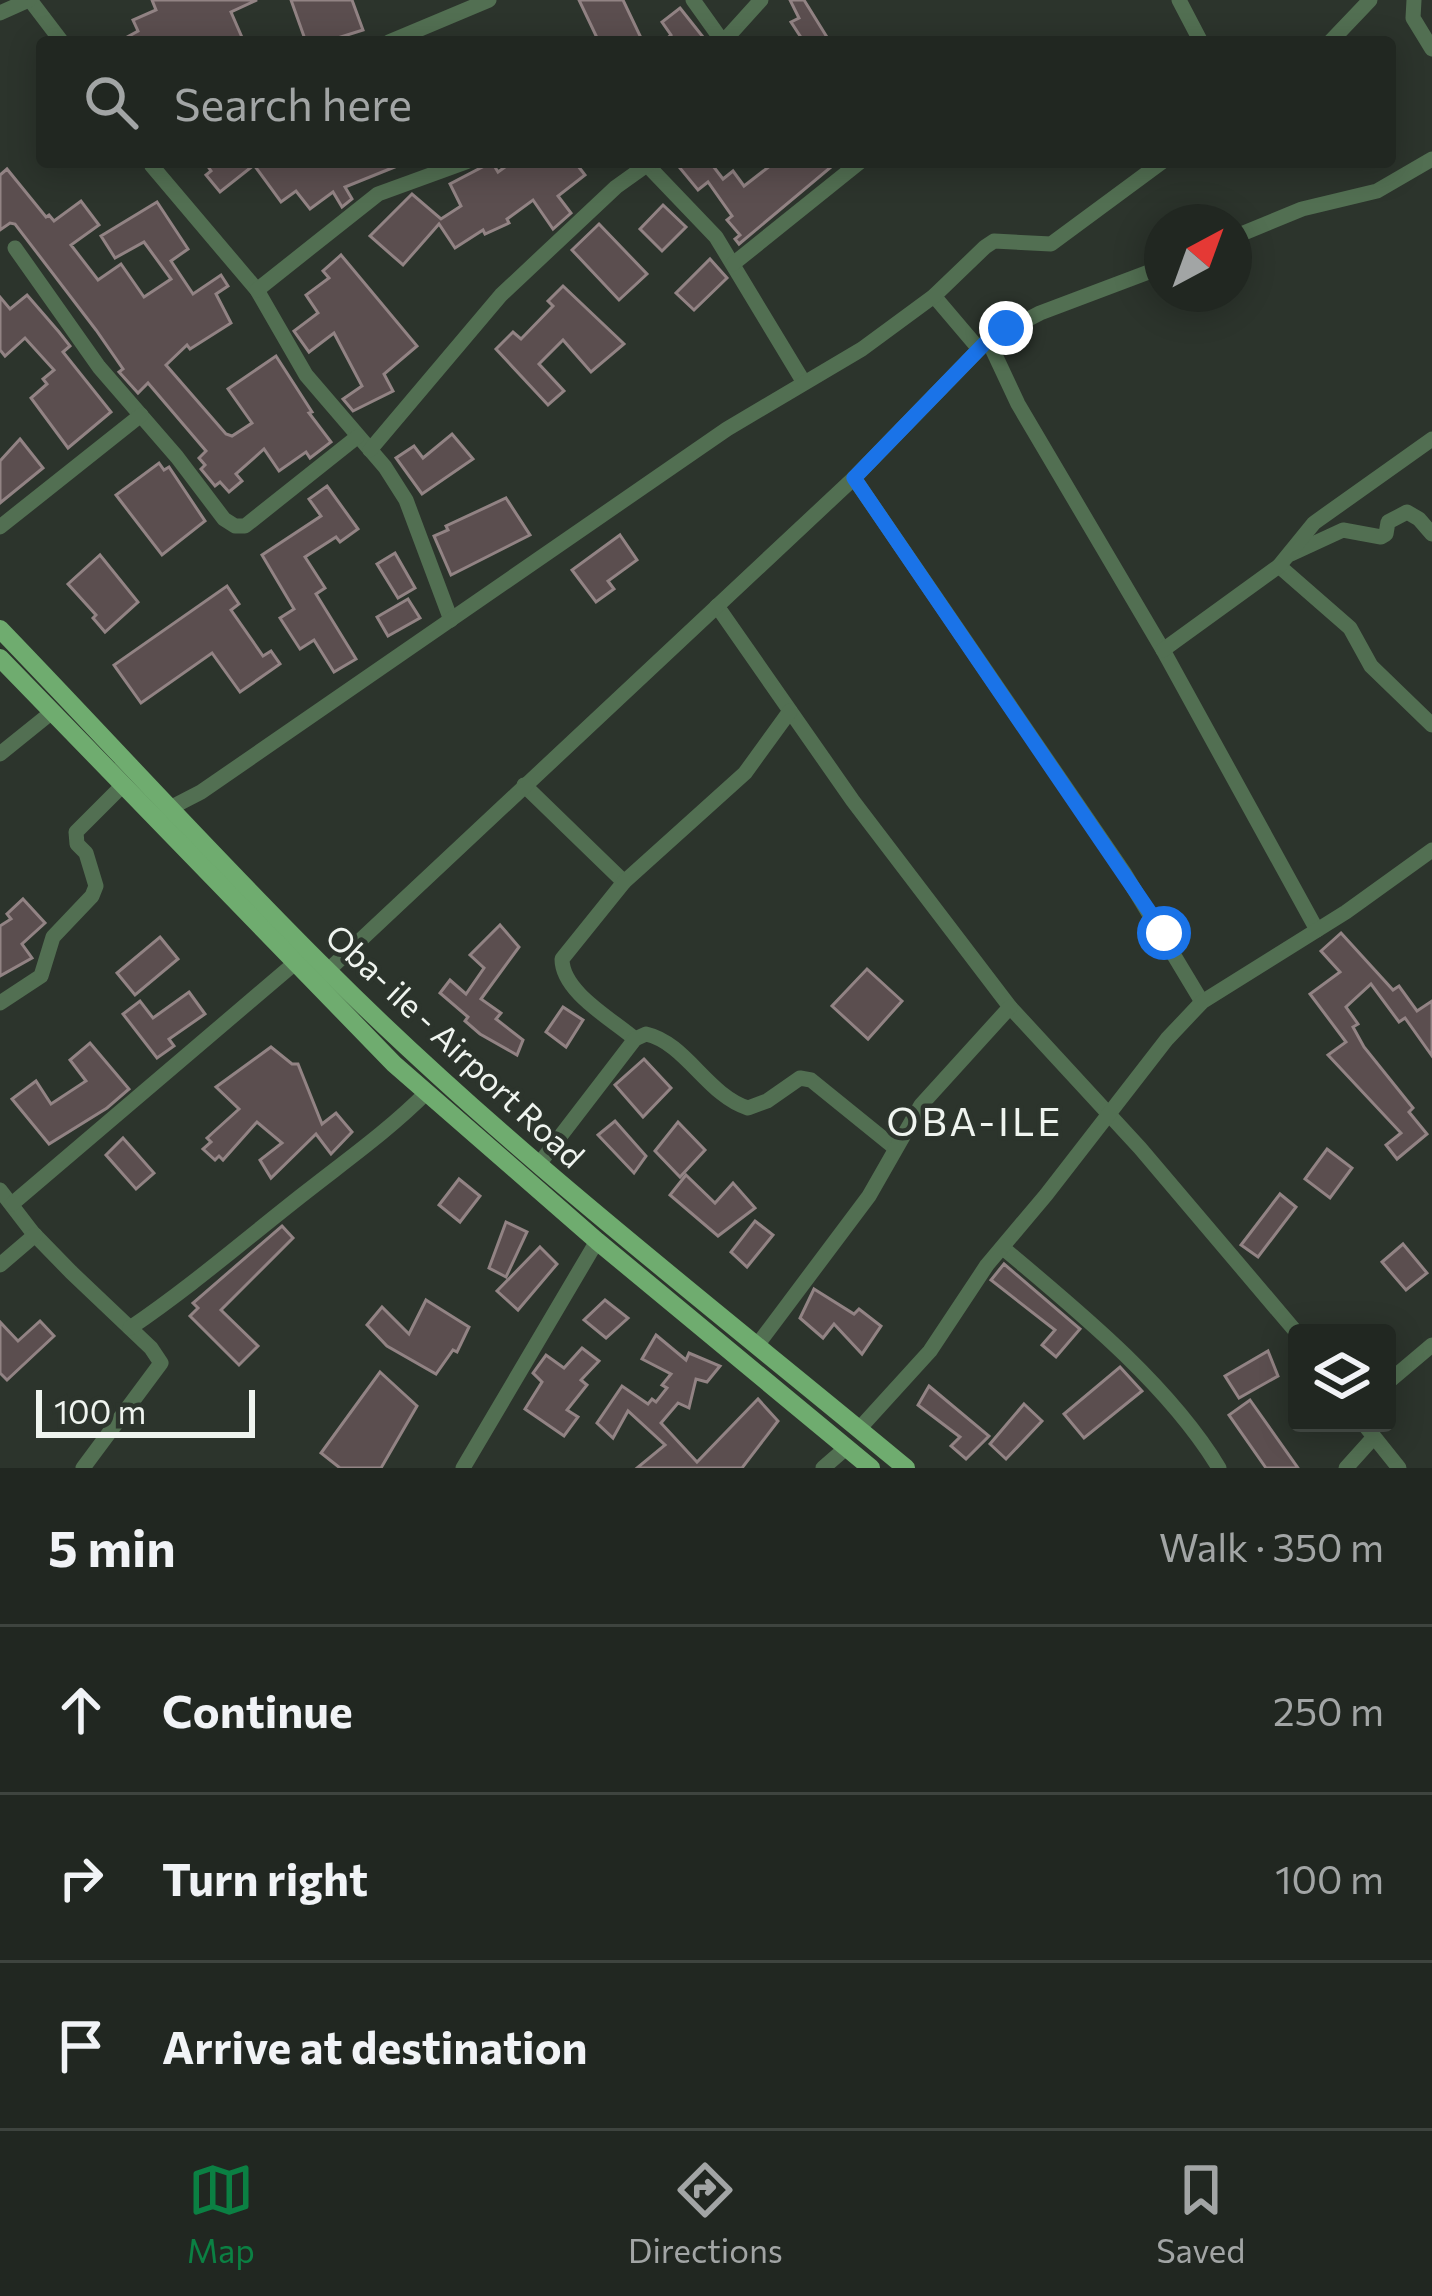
<!DOCTYPE html>
<html lang="en">
<head>
<meta charset="utf-8">
<style>
	body { margin:0; font-family:Commissioner,sans-serif; background:#2d332e; color:#f1f3f6 }
	.controls { position:absolute; right:36px; bottom:36px; display:grid; overflow:hidden; border-radius:12px; box-shadow:0 6px 30px #0003 }
	.controls button { width:108px; height:108px; display:grid; place-items:center; padding:0; border:0; border-bottom:3px solid #3e443f; background:#212721; color:#f1f3f6; font:60px sans-serif }
	.compass { position:absolute; left:1144px; top:204px; width:108px; height:108px; border-radius:50%; background:#212721; box-shadow:0 6px 30px #0003; rotate:41deg }
	.scale { position:absolute; left:36px; bottom:30px; width:219px; box-sizing:border-box; padding-left:12px; border:6px solid #eff4ef; border-top:0; font-size:33px; line-height:42px; white-space:nowrap; color:#eff4ef; -webkit-text-stroke:9px #2c342c; paint-order:stroke }
	.stop { position:absolute; width:36px; height:36px; margin:-27px; border:9px solid #1a73e8; border-radius:50%; background:#fff }
	.stop.end { background:#1a73e8; border-color:#fff; box-shadow:0 3px 12px #0008 }
	.list { margin:0; padding:0; list-style:none }
	h2 { display:flex; justify-content:space-between; align-items:center; height:156px; margin:0; padding:0 48px; font-size:51px }
	h2 small { font-size:39px; font-weight:400; color:#a2a5a5 }
	.list li { display:grid; grid-template-columns:78px 1fr auto; gap:36px; align-items:center; box-sizing:border-box; height:168px; padding:0 48px; border-top:3px solid #3e443f }
	.list b { display:block; font-size:45px; white-space:nowrap }
	.list em { font-size:39px; font-style:normal; color:#a2a5a5 }
	.icon { flex:none; width:66px; height:66px; fill:none; stroke:currentColor; stroke-width:2; stroke-linecap:round; stroke-linejoin:round }
	.map { position:relative; flex:none; width:1432px; height:1468px; overflow:hidden }
	.search { position:absolute; background:#212721; box-shadow:0 6px 30px #0003; left:36px; right:36px; top:36px; height:132px; display:flex; align-items:center; gap:30px; box-sizing:border-box; padding:0 42px; border-radius:12px; color:#a2a5a5; font-size:45px }
	.sheet { height:660px; background:#212721 }
	nav { display:flex; justify-content:space-around; align-items:center; box-sizing:border-box; height:168px; border-top:3px solid #3e443f; background:#212721; font-size:33px; color:#a2a5a5 }
	nav a { display:grid; justify-items:center; gap:6px }
	nav .on { color:#0b8043 }
	.map>svg:first-child { display:block }
	.building { fill:#5b4e4f; stroke:#928384; stroke-width:3 }
	.lines { fill:none; stroke-linecap:round; stroke-linejoin:round }
	.minor { stroke:#526f52; stroke-width:15 }
	.major { stroke:#6fac6f; stroke-width:18 }
	.route { stroke:#1a73e8; stroke-width:15 }
	.labels { text-anchor:middle; dominant-baseline:central; stroke-width:9; stroke-linejoin:round; paint-order:stroke }
	.street-label { font-size:33px; fill:#eff4ef; stroke:#2c342c }
	.quarter-label { font-size:39px; letter-spacing:3px; fill:#eff4ef; stroke:#2c342c }
</style>
</head>
<body>
<div class="map">
<svg width="1432" height="1468" viewBox="0 0 1432 1468">
	<rect width="100%" height="100%" fill="#2c342c"/>
	<g class="building">
		<polygon points="152,0 257,0 231,12 244,42 118,42 138,31 133,20 156,10"/>
		<polygon points="291,0 352,0 363,30 325,42 306,42"/>
		<polygon points="579,0 623,0 643,42 599,42"/>
		<polygon points="790,0 804,0 830,42 804,42 791,22 799,18"/>
		<polygon points="680,8 707,42 663,42 671,35 662,22"/>
		<polygon points="205,162 407,162 345,187 352,199 342,207 333,192 310,209 296,191 281,202 254,165 220,192 206,175 211,171"/>
		<polygon points="492,162 498,172 512,162 575,162 585,175 558,196 571,213 553,229 533,200 507,219 509,223 485,234 483,230 455,248 439,224 403,265 370,236 412,194 441,219 461,206 450,184"/>
		<polygon points="675,162 710,162 723,179 733,171 744,186 775,162 837,162 739,244 735,239 740,235 727,220 732,216 708,182 698,190"/>
		<polygon points="7,169 46,217 49,215 54,221 81,201 99,225 71,245 98,280 121,264 144,297 171,279 144,242 115,258 101,236 157,202 188,249 171,261 193,294 221,275 228,286 216,294 231,323 190,349 187,345 166,365 226,434 232,436 252,423 228,389 276,356 312,412 309,413 331,442 310,458 306,452 279,471 264,449 236,474 242,481 229,492 220,482 215,486 201,469 205,465 199,458 206,451 148,383 138,393 119,372 123,369 96,330 15,224 10,223 0,230 0,175"/>
		<polygon points="663,205 686,227 662,251 640,229"/>
		<polygon points="599,224 647,274 619,300 572,250"/>
		<polygon points="341,255 417,346 384,374 393,391 353,411 343,399 362,386 334,333 309,352 294,331 318,313 306,295 329,278 323,271"/>
		<polygon points="710,259 727,278 694,310 676,293"/>
		<polygon points="563,286 624,344 591,372 563,340 539,364 564,391 548,405 496,349 513,332 521,339 553,306 548,301"/>
		<polygon points="27,295 59,332 70,346 63,352 111,412 68,448 31,398 47,384 43,379 54,370 25,338 5,356 0,350 0,297 10,309"/>
		<polygon points="452,434 473,459 422,494 396,458 414,446 423,458"/>
		<polygon points="20,439 43,468 0,503 0,461"/>
		<polygon points="159,463 164,470 169,467 205,521 162,555 116,495"/>
		<polygon points="327,486 358,529 340,542 336,537 305,557 325,588 316,594 356,659 334,672 314,640 300,649 280,618 294,609 262,555 321,516 309,499"/>
		<polygon points="506,498 530,535 451,575 434,536 448,530 446,526"/>
		<polygon points="620,535 637,560 608,581 614,589 596,602 572,570"/>
		<polygon points="395,553 415,588 398,598 377,564"/>
		<polygon points="100,555 138,602 105,632 93,618 96,615 68,584"/>
		<polygon points="227,586 239,604 231,610 263,656 271,651 280,664 240,692 212,653 141,703 114,665"/>
		<polygon points="408,599 420,618 388,636 377,617"/>
		<polygon points="23,899 45,923 22,944 32,958 0,976 0,926 11,919 7,914"/>
		<polygon points="500,925 519,947 481,999 501,1013 496,1019 523,1040 517,1055 480,1034 465,1021 468,1017 440,993 450,980 466,994 484,968 470,955"/>
		<polygon points="1341,933 1393,990 1399,986 1417,1011 1432,1001 1432,1056 1405,1018 1399,1022 1371,984 1346,1007 1358,1024 1353,1027 1364,1047 1413,1108 1409,1112 1427,1134 1397,1159 1386,1145 1401,1133 1328,1055 1346,1042 1310,994 1340,972 1321,951"/>
		<polygon points="160,937 178,959 135,995 117,973"/>
		<polygon points="867,969 902,1001 868,1039 832,1006"/>
		<polygon points="189,992 205,1014 169,1039 174,1046 157,1058 123,1014 140,1001 153,1018"/>
		<polygon points="563,1007 583,1020 566,1047 546,1032"/>
		<polygon points="90,1043 129,1089 107,1108 49,1144 12,1099 36,1081 51,1104 86,1081 70,1060"/>
		<polygon points="271,1047 292,1064 298,1064 322,1124 336,1113 352,1132 331,1154 316,1134 271,1178 260,1160 282,1143 257,1122 223,1160 219,1156 215,1160 203,1149 211,1142 207,1138 239,1109 216,1087"/>
		<polygon points="644,1059 671,1088 643,1117 615,1085"/>
		<polygon points="615,1121 646,1156 634,1173 598,1135"/>
		<polygon points="678,1122 705,1150 680,1177 655,1151"/>
		<polygon points="123,1138 154,1173 136,1189 106,1155"/>
		<polygon points="1327,1149 1352,1168 1330,1198 1305,1179"/>
		<polygon points="686,1175 715,1203 733,1183 755,1208 718,1236 670,1195"/>
		<polygon points="459,1179 480,1196 460,1222 439,1205"/>
		<polygon points="1280,1194 1296,1207 1258,1257 1241,1245"/>
		<polygon points="755,1221 773,1235 747,1267 731,1252"/>
		<polygon points="506,1222 527,1232 506,1277 489,1268"/>
		<polygon points="282,1226 293,1238 221,1310 258,1346 239,1365 190,1316 198,1308 193,1303"/>
		<polygon points="1403,1244 1427,1273 1406,1290 1382,1262"/>
		<polygon points="540,1247 557,1264 518,1310 497,1291"/>
		<polygon points="1004,1264 1080,1329 1056,1357 1042,1345 1055,1330 991,1280"/>
		<polygon points="814,1289 854,1314 859,1309 881,1326 862,1354 834,1324 823,1338 800,1318"/>
		<polygon points="426,1300 469,1327 457,1352 453,1350 436,1374 387,1346 367,1325 382,1307 409,1334"/>
		<polygon points="605,1300 628,1318 606,1338 584,1320"/>
		<polygon points="40,1321 54,1336 7,1380 0,1373 0,1322 18,1341"/>
		<polygon points="656,1335 686,1360 689,1353 720,1366 707,1382 696,1379 689,1408 678,1403 661,1423 697,1462 758,1399 778,1421 742,1468 637,1468 665,1445 628,1411 613,1438 597,1423 622,1386 648,1404 652,1399 656,1402 667,1388 662,1385 671,1374 642,1359"/>
		<polygon points="582,1348 599,1361 581,1380 587,1385 567,1410 578,1417 564,1436 525,1409 542,1382 533,1373 546,1355 564,1368"/>
		<polygon points="1268,1351 1278,1376 1239,1398 1225,1376"/>
		<polygon points="1120,1367 1142,1391 1084,1438 1064,1414"/>
		<polygon points="380,1372 417,1406 381,1468 340,1468 321,1453"/>
		<polygon points="929,1386 989,1436 966,1459 951,1446 960,1437 918,1405"/>
		<polygon points="1250,1400 1298,1468 1266,1468 1229,1415"/>
		<polygon points="1024,1404 1042,1421 1006,1459 990,1444"/>
	</g>
	<g class="lines">
		<g class="minor">
			<polyline points="30,0 62,42"/>
			<polyline points="693,0 723,42 761,0"/>
			<polyline points="1179,0 1201,42"/>
			<polyline points="1414,0 1413,18 1432,49"/>
			<polyline points="0,13 29,0"/>
			<polyline points="389,42 489,0"/>
			<polyline points="1330,42 1370,0"/>
			<polyline points="153,162 152,166 257,290 306,375 385,467 406,500 451,620"/>
			<polyline points="649,167 716,237 803,381"/>
			<polyline points="1234,237 1302,209 1377,191 1432,159"/>
			<polyline points="15,248 99,367 177,457 224,519 235,526 245,526 357,437"/>
			<polyline points="733,264 860,162"/>
			<polyline points="257,290 378,194 466,162"/>
			<polyline points="934,296 979,349"/>
			<polyline points="988,340 1018,404 1163,650 1317,930"/>
			<polyline points="370,450 501,295 616,187 651,162"/>
			<polyline points="854,478 1125,874 1202,1002"/>
			<polyline points="0,527 141,415"/>
			<polyline points="1291,554 1343,530 1381,537 1386,534 1388,522 1407,512 1419,519 1432,534"/>
			<polyline points="1279,566 1350,628 1371,666 1432,725"/>
			<polyline points="717,606 853,801 1010,1007 1140,1148 1297,1333"/>
			<polyline points="1163,650 1279,566 1314,523 1432,439"/>
			<polyline points="0,754 52,712"/>
			<polyline points="524,785 624,882"/>
			<polyline points="172,807 201,792 727,429 862,349 934,296 985,247 994,241 1051,244 1162,162"/>
			<polyline points="320,978 854,478 988,340 1040,313 1162,267"/>
			<polyline points="0,1003 41,976 53,937 92,896 96,886 86,853 77,844 76,832 123,785"/>
			<path d="M635,1039c-23,-20 -73,-47 -73,-80l62,-77 121,-109 45,-62"/>
			<path d="M539,1164l96,-125 11,-5c40,9 61,61 102,74l19,-7 33,-23 11,2 84,68"/>
			<polyline points="0,1190 33,1233 71,1272 151,1348 161,1363 83,1468"/>
			<polyline points="12,1204 302,957"/>
			<path d="M1003,1248c74,62 166,137 216,220"/>
			<polyline points="0,1265 35,1235"/>
			<path d="M130,1328c62,-42 117,-90 176,-136 42,-33 83,-62 121,-100"/>
			<polyline points="758,1344 869,1196 921,1105 1010,1007"/>
			<polyline points="1387,1383 1432,1345"/>
			<polyline points="1363,1423 1399,1468"/>
			<polyline points="859,1429 930,1351 987,1265 1046,1195 1167,1039 1202,1002 1346,912 1432,850"/>
			<polyline points="463,1468 597,1241"/>
			<polyline points="823,1468 846,1448"/>
			<polyline points="1346,1468 1373,1438"/>
		</g>
		<g class="major">
			<path d="M0,629c109,113 215,230 327,341 180,180 384,336 579,498"/>
			<polyline points="0,658 394,1064 597,1241 871,1468"/>
		</g>
	</g>
	<g class="lines">
		<polyline class="route" points="1006,328 988,340 854,478 1164,933"/>
	</g>
	<g class="labels">
		<g class="street-label">
			<text transform="translate(456 1045) rotate(43)">Oba- ile - Airport Road</text>
		</g>
		<g class="quarter-label">
			<text x="975" y="1120">OBA-ILE</text>
		</g>
	</g>
</svg>
<div class="controls">
<button><svg class="icon" aria-label="layers" viewBox="0 0 24 24"><path d="M12 4l9 5-9 5-9-5zM3 14l9 5 9-5"/></svg></button>
</div>
<svg class="compass" viewBox="-18 -18 36 36"><path d="M0-13l5 13h-10z" fill="#e53935"/><path d="M0 13l5-13h-10z" fill="#a2a5a5"/></svg>
<div class="scale">100 m</div>
<div class="stop" style="left:1164px;top:933px"></div>
<div class="stop end" style="left:1006px;top:328px"></div>
<div class="search"><svg class="icon" aria-label="search" viewBox="0 0 24 24"><circle cx="10" cy="10" r="6"/><path d="M15 15l6 6"/></svg>Search here</div>
</div>
<section class="sheet">
<h2>5 min<small>Walk · 350 m</small></h2>
<ul class="list">
<li><svg class="icon" aria-label="ahead" viewBox="0 0 24 24"><path d="M12 20V5M6 11l6-6 6 6"/></svg><div><b>Continue</b></div><em>250 m</em></li>
<li><svg class="icon" aria-label="right" viewBox="0 0 24 24"><path d="M7 20v-9h11M14 6l5 5-5 5"/></svg><div><b>Turn right</b></div><em>100 m</em></li>
<li><svg class="icon" aria-label="arrive" viewBox="0 0 24 24"><path d="M6 21V4h12l-3 4 3 4H6"/></svg><div><b>Arrive at destination</b></div></li>
</ul>
</section>
<nav>
<a class="on"><svg class="icon" aria-label="map" viewBox="0 0 24 24"><path d="M3 6l6-2 6 2 6-2v14l-6 2-6-2-6 2zM9 4v14M15 6v14"/></svg>Map</a>
<a><svg class="icon" aria-label="directions" viewBox="0 0 24 24"><path d="M12 3l9 9-9 9-9-9zM9 14v-3h6M13 9l2 2-2 2"/></svg>Directions</a>
<a><svg class="icon" aria-label="saved" viewBox="0 0 24 24"><path d="M7 4h10v16l-5-4-5 4z"/></svg>Saved</a>
</nav>
</body>
</html>
